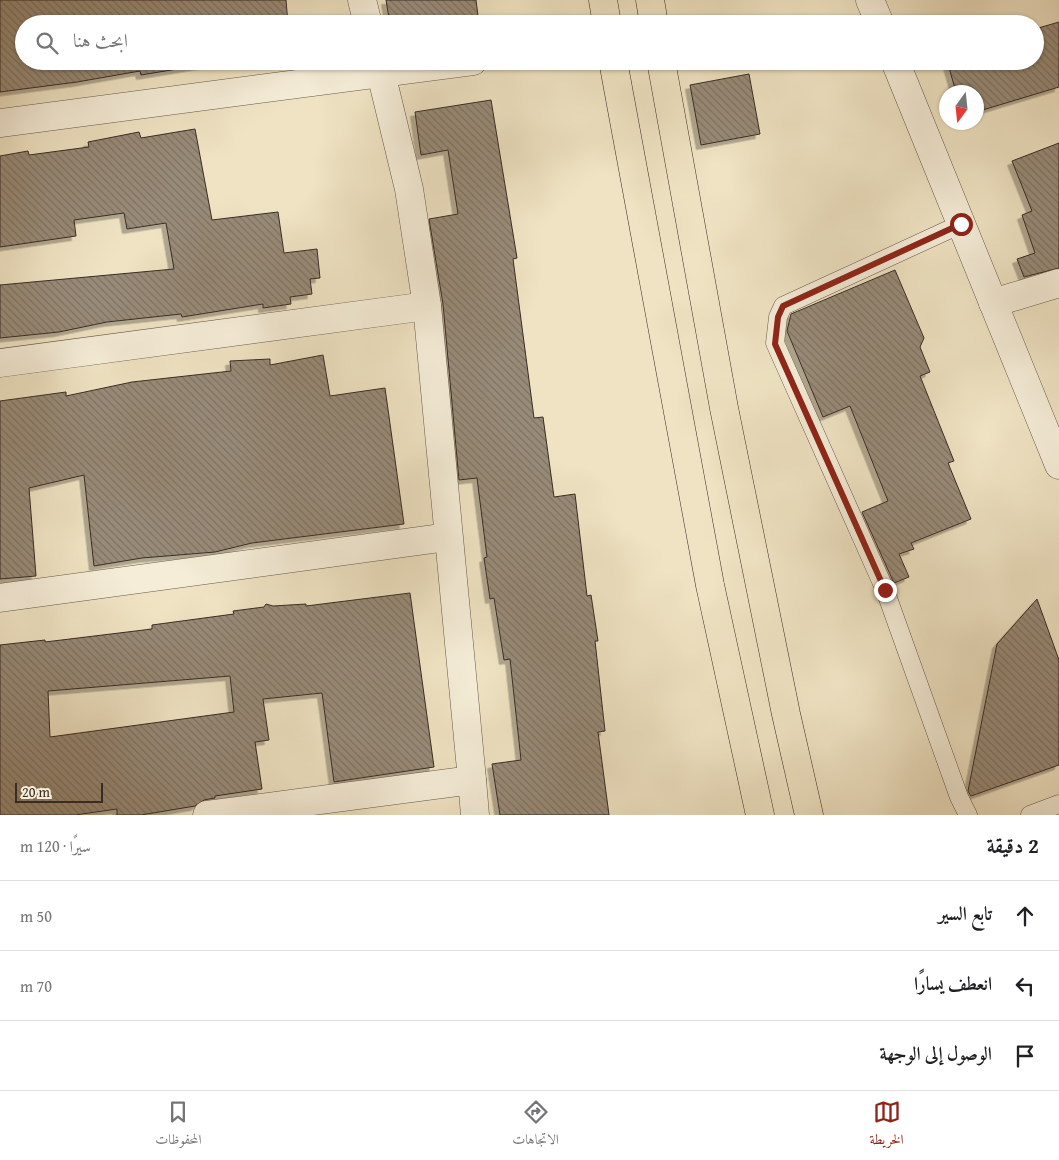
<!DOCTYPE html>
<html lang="ar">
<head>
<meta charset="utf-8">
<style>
	body { margin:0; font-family:"Gentium Book Plus",Amiri,serif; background:#f2f2f2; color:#202124; direction:rtl }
	.compass { position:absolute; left:939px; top:85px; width:45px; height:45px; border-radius:50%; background:#fff; box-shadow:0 1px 4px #0004; rotate:195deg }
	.scale { position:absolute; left:15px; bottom:12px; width:88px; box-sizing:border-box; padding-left:5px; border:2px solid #392b26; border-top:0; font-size:14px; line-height:18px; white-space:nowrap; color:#392b26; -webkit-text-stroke:4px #f5edd8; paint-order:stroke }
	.stop { position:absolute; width:15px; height:15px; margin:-11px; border:4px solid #8f2418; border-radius:50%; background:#fff }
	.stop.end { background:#8f2418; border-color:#fff; box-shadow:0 1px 5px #0008 }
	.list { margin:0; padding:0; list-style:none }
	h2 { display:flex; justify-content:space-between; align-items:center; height:65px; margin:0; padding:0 20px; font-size:21px }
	h2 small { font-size:16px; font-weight:400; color:#757577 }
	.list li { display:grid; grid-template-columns:32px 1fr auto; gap:15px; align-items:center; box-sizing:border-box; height:70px; padding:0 20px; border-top:1px solid #e0e0e0 }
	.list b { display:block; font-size:19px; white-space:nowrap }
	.list em { font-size:16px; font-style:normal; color:#757577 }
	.icon { flex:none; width:28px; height:28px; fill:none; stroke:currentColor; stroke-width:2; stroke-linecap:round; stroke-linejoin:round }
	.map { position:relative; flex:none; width:1059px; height:815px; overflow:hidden; direction:ltr }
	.search { position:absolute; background:#fff; box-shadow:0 1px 4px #0004; left:15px; right:15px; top:15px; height:55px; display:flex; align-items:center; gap:12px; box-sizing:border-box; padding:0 18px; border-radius:28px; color:#757577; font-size:19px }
	.sheet { height:275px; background:#fff }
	nav { display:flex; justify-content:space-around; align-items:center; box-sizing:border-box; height:70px; border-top:1px solid #e0e0e0; background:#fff; font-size:14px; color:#757577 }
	nav a { display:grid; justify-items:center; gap:2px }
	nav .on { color:#8f2418 }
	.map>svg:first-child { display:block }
	.building { fill:url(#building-back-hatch); stroke:#392b26; fill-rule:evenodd; filter:url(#shadow) }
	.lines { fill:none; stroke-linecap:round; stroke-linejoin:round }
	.service-casing { stroke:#66594d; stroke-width:19 }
	.minor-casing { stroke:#66594d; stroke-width:29 }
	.tertiary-casing { stroke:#66594d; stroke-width:29 }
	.primary-casing { stroke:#392b26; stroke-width:29 }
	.service { stroke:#f5edd8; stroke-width:18 }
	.minor { stroke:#f5edd8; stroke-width:28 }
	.tertiary { stroke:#f5edd8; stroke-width:28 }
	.primary { stroke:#efe3c3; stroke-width:28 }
	.route { stroke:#8f2418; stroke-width:6 }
</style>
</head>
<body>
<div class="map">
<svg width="1059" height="815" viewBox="0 0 1059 815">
	<defs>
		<pattern id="building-back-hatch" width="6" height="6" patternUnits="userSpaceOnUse" patternTransform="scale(1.25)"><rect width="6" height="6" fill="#988b78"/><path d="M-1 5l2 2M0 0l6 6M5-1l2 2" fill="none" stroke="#7d7262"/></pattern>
		<filter id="shadow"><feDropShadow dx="-4.5" dy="4.5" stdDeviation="0" flood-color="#0004"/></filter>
	</defs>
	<rect width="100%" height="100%" fill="#efe3c3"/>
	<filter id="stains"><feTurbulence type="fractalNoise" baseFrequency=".004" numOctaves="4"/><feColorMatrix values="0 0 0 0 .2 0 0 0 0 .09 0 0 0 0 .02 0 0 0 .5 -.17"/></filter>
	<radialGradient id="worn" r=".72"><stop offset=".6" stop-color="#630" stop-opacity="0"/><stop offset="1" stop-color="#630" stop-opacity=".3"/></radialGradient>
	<g class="building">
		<polygon points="0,0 286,0 288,24 24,24 24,61 226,61 141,75 140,71 77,82 0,92"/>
		<polygon points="386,0 476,0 479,24 390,24"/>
		<polygon points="1059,22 1059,87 976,112 976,92 956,92 947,61 1035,61 1035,29"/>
		<polygon points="749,74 760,134 701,145 690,85"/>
		<polygon points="491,100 517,258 513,259 534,418 543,417 554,497 575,494 587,596 591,595 598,641 595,641 605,731 598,732 609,815 500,815 492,764 521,760 510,659 504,660 494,598 490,599 484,558 487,557 477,478 459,480 443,304 429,219 458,214 448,150 421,155 415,112"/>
		<polygon points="195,129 212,220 278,212 284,253 317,249 320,278 310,279 312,294 290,297 291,304 263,308 263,304 182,317 181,314 107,322 59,332 0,338 0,285 174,269 166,223 127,229 124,213 74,220 76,236 0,247 0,156 28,151 29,155 89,147 88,142 139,132 141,138"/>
		<polygon points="1059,143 1059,268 1024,277 1017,259 1035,253 1022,215 1032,211 1012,161"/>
		<polygon points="895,270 924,338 920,347 930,372 920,376 954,461 948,463 971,519 911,543 914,549 899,554 909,577 894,583 862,512 888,501 850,406 823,417 787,331 791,314"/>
		<polygon points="323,355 330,396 385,388 404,524 252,543 215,552 142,558 94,566 84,475 29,488 36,576 0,579 0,401 66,392 66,396 132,382 231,371 230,361 270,359 270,365"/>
		<path d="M410,593l24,174 -100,15 -12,-89 -59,6 6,41 -14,2 7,47 -47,7v2l-11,2 -9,6 -54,9h-24v-6l-42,6h-75v-170l45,-5v2l107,-13v-4l82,-11 -1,-3 31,-4 2,-3 7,2 33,-2v2zM230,676l4,36 -184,25 -2,-46z"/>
		<polygon points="1037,599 1059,660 1059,765 971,796 968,791 997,644"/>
	</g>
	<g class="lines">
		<g class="service-casing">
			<g id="service">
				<polyline points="961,224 783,306 778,317 775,343 885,590 959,797 968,815"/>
				<polyline points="1030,815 1059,804"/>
			</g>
		</g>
		<g class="minor-casing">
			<g id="minor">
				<polyline points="362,0 368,24"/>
				<polyline points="0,123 473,61"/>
				<polyline points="993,303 1059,283"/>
				<polyline points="0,363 427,306"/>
				<polyline points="0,598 448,537"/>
				<polyline points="472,780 475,815"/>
				<polyline points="207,815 472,780 427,306 409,189 378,61"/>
			</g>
		</g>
		<g class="tertiary-casing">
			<g id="tertiary">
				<polyline points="870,0 880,24"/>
				<polyline points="895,61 1059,465"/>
			</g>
		</g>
		<g class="primary-casing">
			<g id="primary">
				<polyline points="603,0 607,24"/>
				<polyline points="650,0 654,24"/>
				<polyline points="613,61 710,585 760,815"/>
				<polyline points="661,61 724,408 786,714 809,815"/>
			</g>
		</g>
		<use href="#service" class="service"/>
		<use href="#minor" class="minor"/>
		<use href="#tertiary" class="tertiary"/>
		<use href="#primary" class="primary"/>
	</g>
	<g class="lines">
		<polyline class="route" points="885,590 775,344 778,317 783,306 961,224"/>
	</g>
	<rect width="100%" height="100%" filter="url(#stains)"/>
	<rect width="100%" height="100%" fill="url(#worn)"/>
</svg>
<svg class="compass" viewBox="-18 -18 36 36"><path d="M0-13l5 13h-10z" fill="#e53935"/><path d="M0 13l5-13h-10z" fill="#757577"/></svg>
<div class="scale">20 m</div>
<div class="stop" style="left:961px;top:224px"></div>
<div class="stop end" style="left:885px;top:590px"></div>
<div class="search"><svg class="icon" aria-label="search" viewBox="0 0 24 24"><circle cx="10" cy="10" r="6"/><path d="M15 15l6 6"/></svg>ابحث هنا</div>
</div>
<section class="sheet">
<h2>2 دقيقة<small>سيرًا · 120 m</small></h2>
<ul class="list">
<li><svg class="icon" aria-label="ahead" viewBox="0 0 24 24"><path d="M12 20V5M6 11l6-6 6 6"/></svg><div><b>تابع السير</b></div><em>50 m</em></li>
<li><svg class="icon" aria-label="left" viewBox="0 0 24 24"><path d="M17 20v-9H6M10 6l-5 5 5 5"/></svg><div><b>انعطف يسارًا</b></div><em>70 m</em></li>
<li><svg class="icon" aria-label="arrive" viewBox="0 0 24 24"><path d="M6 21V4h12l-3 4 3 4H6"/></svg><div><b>الوصول إلى الوجهة</b></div></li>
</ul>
</section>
<nav>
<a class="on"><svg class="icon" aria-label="map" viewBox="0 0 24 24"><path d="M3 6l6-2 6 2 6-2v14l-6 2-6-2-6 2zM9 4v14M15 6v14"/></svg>الخريطة</a>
<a><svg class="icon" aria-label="directions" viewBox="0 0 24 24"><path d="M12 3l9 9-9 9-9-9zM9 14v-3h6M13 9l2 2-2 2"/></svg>الاتجاهات</a>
<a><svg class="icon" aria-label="saved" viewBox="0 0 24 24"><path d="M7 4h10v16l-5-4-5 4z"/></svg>المحفوظات</a>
</nav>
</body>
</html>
